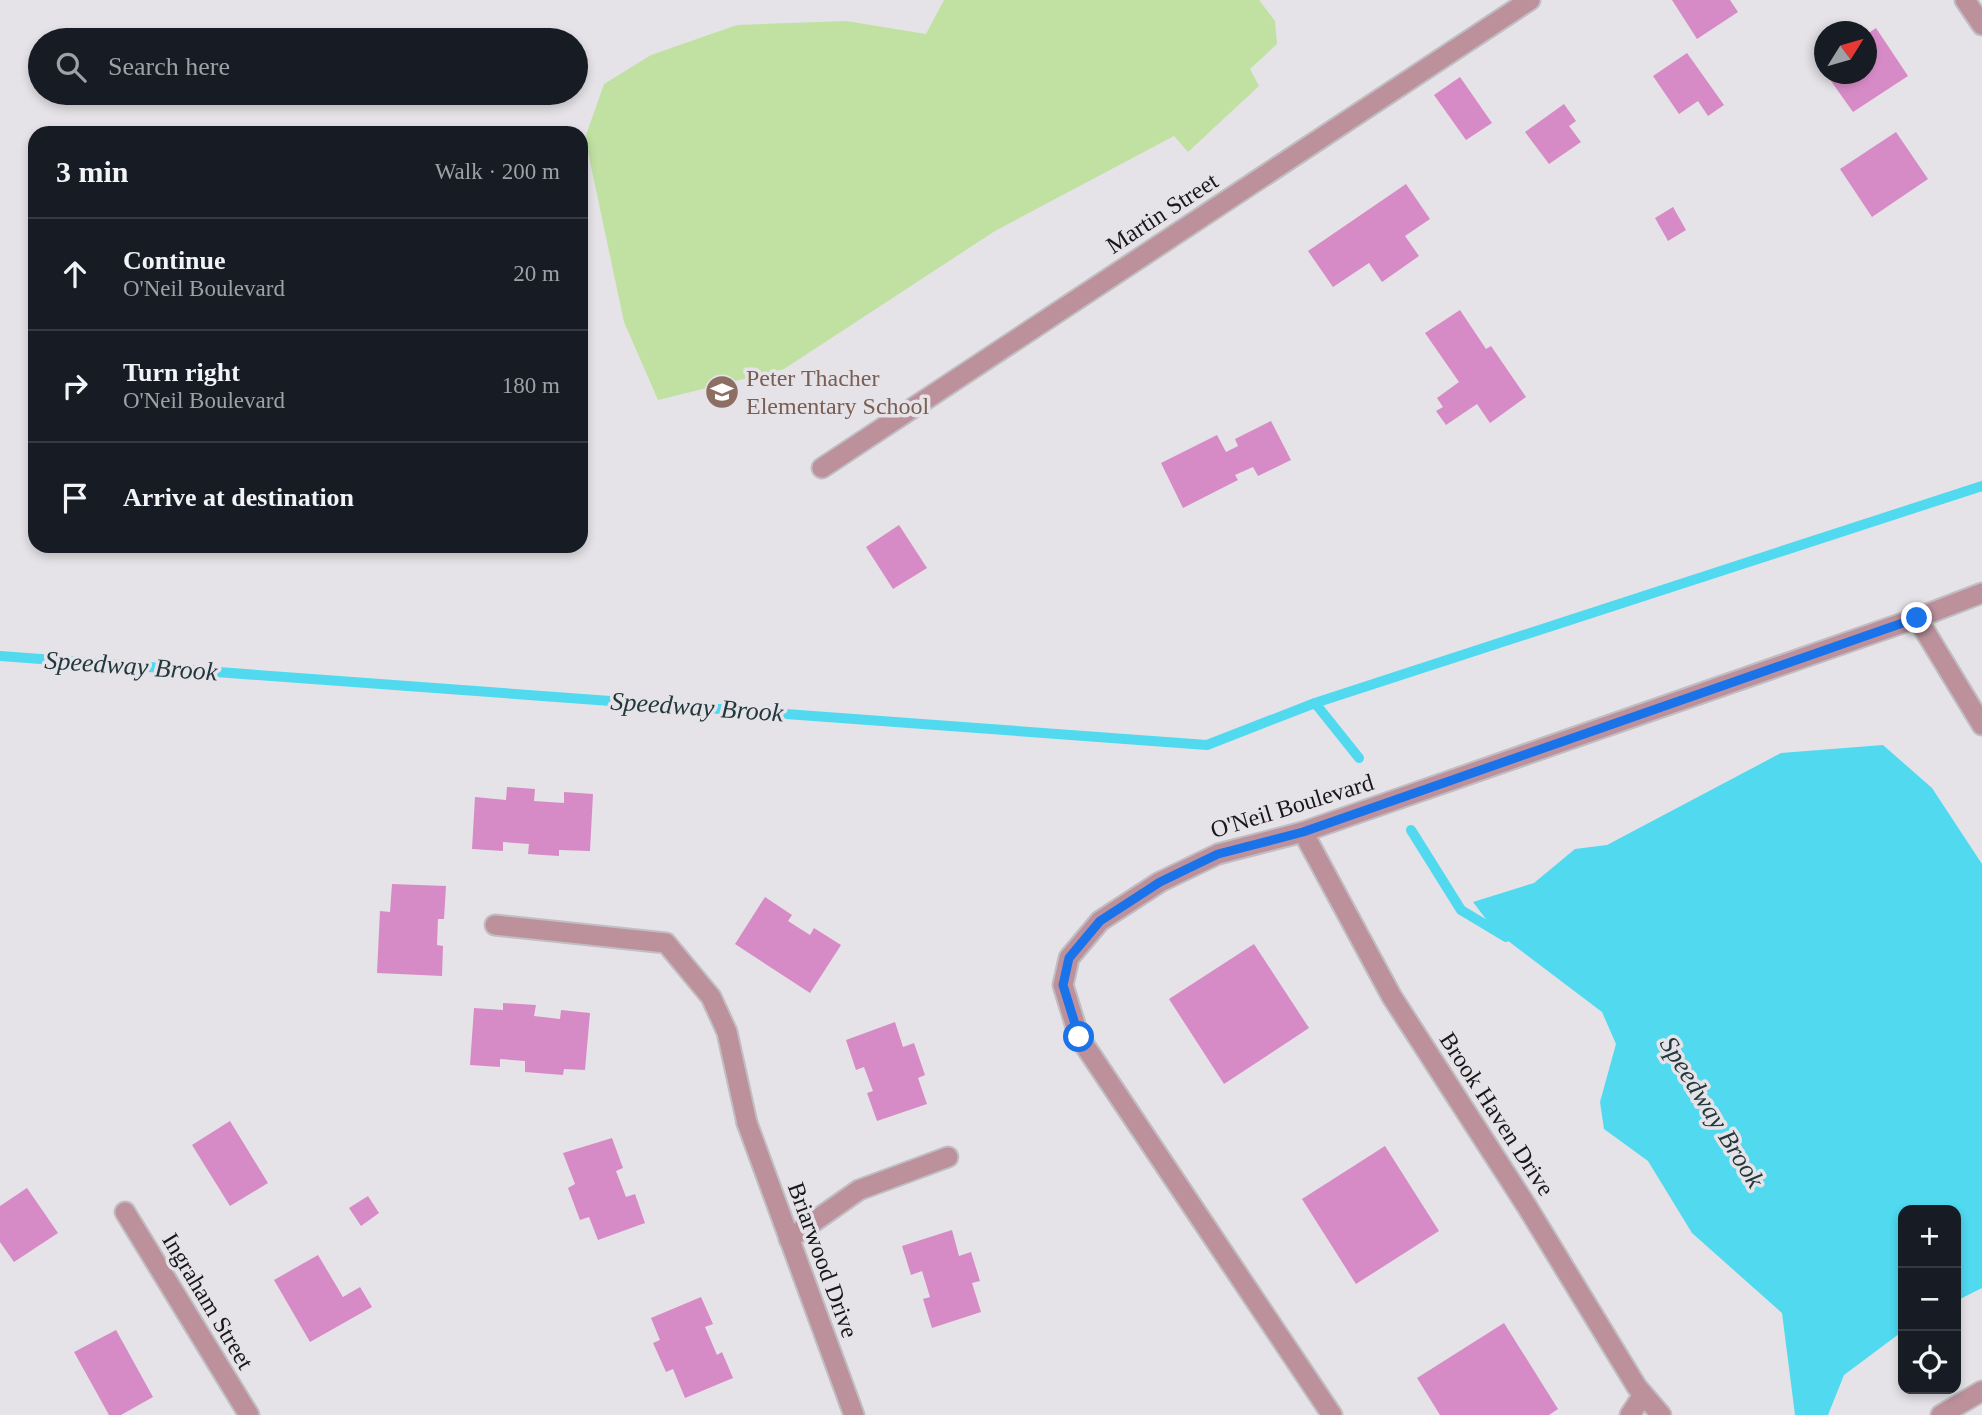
<!DOCTYPE html>
<html lang="en">
<head>
<meta charset="utf-8">
<style>
	body { margin:0; font-family:Georgia,serif; background:#20242c; color:#f1f3f6 }
	.controls { position:absolute; right:21px; bottom:21px; display:grid; overflow:hidden; border-radius:14px; box-shadow:0 4px 10px #0003 }
	.controls button { width:63px; height:63px; display:grid; place-items:center; padding:0; border:0; border-bottom:2px solid #363941; background:#171b24; color:#f1f3f6; font:35px sans-serif }
	.compass { position:absolute; left:1814px; top:21px; width:63px; height:63px; border-radius:50%; background:#171b24; box-shadow:0 4px 10px #0003; rotate:53deg }
	.stop { position:absolute; width:21px; height:21px; margin:-16px; border:5px solid #1a73e8; border-radius:50%; background:#fff }
	.stop.end { background:#1a73e8; border-color:#fff; box-shadow:0 2px 7px #0008 }
	.list { margin:0; padding:0; list-style:none }
	h2 { display:flex; justify-content:space-between; align-items:center; height:91px; margin:0; padding:0 28px; font-size:30px }
	h2 small { font-size:23px; font-weight:400; color:#9ea1a6 }
	.list li { display:grid; grid-template-columns:46px 1fr auto; gap:21px; align-items:center; box-sizing:border-box; height:112px; padding:0 28px; border-top:2px solid #363941 }
	.list b { display:block; font-size:26px; white-space:nowrap }
	.list p { margin:0; font-size:23px; white-space:nowrap; color:#9ea1a6 }
	.list em { font-size:23px; font-style:normal; color:#9ea1a6 }
	.icon { flex:none; width:38px; height:38px; fill:none; stroke:currentColor; stroke-width:2; stroke-linecap:round; stroke-linejoin:round }
	.map { position:relative; flex:none; width:1982px; height:1415px; overflow:hidden }
	.search { position:absolute; background:#171b24; box-shadow:0 4px 10px #0003; left:28px; top:28px; width:560px; height:77px; display:flex; align-items:center; gap:18px; box-sizing:border-box; padding:0 24px; border-radius:38px; color:#9ea1a6; font-size:26px }
	.panel { position:absolute; background:#171b24; box-shadow:0 4px 10px #0003; left:28px; top:126px; width:560px; height:427px; border-radius:21px }
	.map>svg:first-child { display:block }
	.green { fill:#c1e1a3 }
	.water { fill:#50d9ef }
	.lines { fill:none; stroke-linecap:round; stroke-linejoin:round }
	.stream { stroke:#50d9ef; stroke-width:10 }
	.building { fill:#d78bc6 }
	.service-casing { stroke:#c0bec2; stroke-width:23 }
	.minor-casing { stroke:#c0bec2; stroke-width:23 }
	.service { stroke:#bc919c; stroke-width:19 }
	.minor { stroke:#bc919c; stroke-width:19 }
	.route { stroke:#1a73e8; stroke-width:9 }
	.labels { text-anchor:middle; dominant-baseline:central; stroke-width:7; stroke-linejoin:round; paint-order:stroke }
	.street-label { font-size:24px; fill:#181719; stroke:#e5e3e7 }
	.education-label { font-size:24px; fill:#785e54; stroke:#e5e3e7; text-anchor:start }
	.water-label { font-size:26px; font-style:italic; fill:#21383c; stroke:#e5e3e7 }
</style>
</head>
<body>
<div class="map">
<svg width="1982" height="1415" viewBox="0 0 1982 1415">
	<rect width="100%" height="100%" fill="#e5e3e7"/>
	<polygon class="green" points="944,0 1259,0 1275,21 1277,44 1250,69 1259,86 1188,152 1174,136 995,231 784,369 658,400 624,322 585,138 604,84 651,55 737,25 846,21 926,34"/>
	<polygon class="water" points="1883,745 1932,788 1982,864 1982,1288 1956,1301 1956,1210 1903,1210 1903,1331 1844,1375 1828,1415 1795,1415 1782,1313 1692,1233 1648,1161 1604,1129 1600,1102 1616,1044 1602,1012 1495,931 1473,902 1534,883 1575,849 1607,845 1781,753"/>
	<g class="lines">
		<g class="stream">
			<polyline points="0,656 1207,745 1315,703 1359,758"/>
			<polyline points="1315,703 1982,486"/>
			<polyline points="1411,830 1461,910 1506,937"/>
		</g>
	</g>
	<g class="building">
		<polygon points="1672,0 1730,0 1738,12 1697,39"/>
		<polygon points="1876,28 1908,76 1853,112 1826,74 1867,74 1867,34"/>
		<polygon points="1687,53 1724,105 1708,116 1698,101 1679,114 1653,76"/>
		<polygon points="1460,77 1492,123 1466,140 1434,95"/>
		<polygon points="1564,104 1576,121 1569,126 1581,142 1549,164 1525,132"/>
		<polygon points="1896,132 1928,179 1872,217 1840,169"/>
		<polygon points="1406,184 1430,219 1405,236 1419,256 1382,282 1369,263 1333,287 1308,251"/>
		<polygon points="1673,207 1686,230 1668,241 1655,218"/>
		<polygon points="1460,310 1486,349 1491,346 1526,397 1490,423 1477,404 1446,425 1436,411 1443,407 1437,398 1459,382 1425,333"/>
		<polygon points="1271,421 1291,460 1258,476 1253,467 1235,475 1238,480 1183,508 1161,463 1217,435 1226,452 1238,446 1235,439"/>
		<polygon points="899,525 927,568 893,589 866,547"/>
		<polygon points="507,787 535,789 534,801 564,803 564,792 593,794 590,851 559,850 559,856 528,854 529,844 503,842 503,851 472,849 475,797 506,800"/>
		<polygon points="392,884 446,886 444,919 438,919 437,945 443,946 442,976 377,973 380,911 390,912"/>
		<polygon points="765,897 792,915 788,921 810,935 814,928 841,945 810,993 735,944"/>
		<polygon points="1254,944 1309,1028 1224,1084 1169,999"/>
		<polygon points="503,1003 536,1005 534,1016 560,1019 561,1010 590,1013 585,1070 564,1069 563,1075 525,1072 525,1061 500,1059 500,1067 470,1065 474,1008 503,1010"/>
		<polygon points="895,1022 903,1047 914,1043 925,1075 918,1078 927,1104 877,1121 867,1093 873,1091 864,1067 856,1070 846,1040"/>
		<polygon points="230,1121 268,1183 230,1206 192,1145"/>
		<polygon points="612,1138 623,1168 616,1171 626,1197 635,1194 645,1223 598,1240 589,1217 580,1220 568,1188 575,1184 563,1153"/>
		<polygon points="1385,1146 1439,1231 1356,1284 1302,1199"/>
		<polygon points="27,1188 58,1233 14,1262 0,1242 0,1206"/>
		<polygon points="368,1196 379,1213 361,1226 349,1208"/>
		<polygon points="952,1230 959,1256 971,1252 980,1281 972,1283 981,1312 932,1328 923,1299 930,1297 922,1271 911,1275 902,1246"/>
		<polygon points="318,1255 343,1297 360,1287 372,1307 310,1342 274,1280"/>
		<polygon points="701,1297 713,1324 705,1327 717,1355 722,1352 733,1378 685,1398 673,1369 666,1372 653,1343 660,1340 651,1318"/>
		<polygon points="1504,1323 1558,1409 1549,1415 1440,1415 1417,1378"/>
		<polygon points="116,1330 153,1397 121,1415 109,1415 74,1352"/>
	</g>
	<g class="lines">
		<g class="service-casing">
			<g id="service">
				<polyline points="495,925 666,943 711,997 727,1032 747,1123"/>
				<polyline points="789,1239 859,1190 948,1157"/>
				<polyline points="1630,1415 1643,1395"/>
			</g>
		</g>
		<g class="minor-casing">
			<g id="minor">
				<polyline points="1965,0 1982,25"/>
				<polyline points="822,468 1530,0"/>
				<polyline points="1917,618 1982,725"/>
				<polyline points="1303,832 1392,997 1526,1205 1637,1387 1661,1415"/>
				<polyline points="747,1123 854,1415"/>
				<polyline points="125,1212 249,1415"/>
				<polyline points="1332,1415 1079,1037 1063,985 1069,958 1100,921 1160,882 1218,854 1303,832 1917,618 1982,593"/>
				<polyline points="1941,1415 1982,1391"/>
			</g>
		</g>
		<use href="#service" class="service"/>
		<use href="#minor" class="minor"/>
	</g>
	<g class="lines">
		<polyline class="route" points="1079,1037 1063,985 1069,958 1100,921 1160,882 1218,854 1303,832 1917,618"/>
	</g>
	<defs>
		<g id="school-disc" transform="scale(1.75)"><circle r="9.5" fill="#8d6e63" stroke="#e5e3e7"/><path d="M0-5L7-2L0 1L-7-2ZM-4 1L0 2.5L4 1V4Q0 6-4 4Z" fill="#fff"/></g>
	</defs>
	<g fill-rule="evenodd">
		<use href="#school-disc" x="722" y="392"/>
	</g>
	<g class="labels">
		<g class="street-label">
			<text transform="translate(1162 213) rotate(-33)">Martin Street</text>
			<text transform="translate(1292 806) rotate(-17)">O'Neil Boulevard</text>
			<text transform="translate(1497 1114) rotate(57)">Brook Haven Drive</text>
			<text transform="translate(823 1260) rotate(70)">Briarwood Drive</text>
			<text transform="translate(208 1301) rotate(59)">Ingraham Street</text>
		</g>
		<g class="education-label">
			<text x="746" y="378">Peter Thacher<tspan x="746" dy="28">Elementary School</tspan></text>
		</g>
		<g class="water-label">
			<text transform="translate(131 666) rotate(4)">Speedway Brook</text>
			<text transform="translate(697 707) rotate(4)">Speedway Brook</text>
			<text transform="translate(1712 1112) rotate(58)">Speedway Brook</text>
		</g>
	</g>
</svg>
<div class="controls">
<button>+</button>
<button>−</button>
<button><svg class="icon" aria-label="locate" viewBox="0 0 24 24"><circle cx="12" cy="12" r="6"/><path d="M12 2v4M12 18v4M2 12h4M18 12h4"/></svg></button>
</div>
<svg class="compass" viewBox="-18 -18 36 36"><path d="M0-13l5 13h-10z" fill="#e53935"/><path d="M0 13l5-13h-10z" fill="#9ea1a6"/></svg>
<div class="stop" style="left:1079px;top:1037px"></div>
<div class="stop end" style="left:1917px;top:618px"></div>
<div class="search"><svg class="icon" aria-label="search" viewBox="0 0 24 24"><circle cx="10" cy="10" r="6"/><path d="M15 15l6 6"/></svg>Search here</div>
<section class="panel">
<h2>3 min<small>Walk · 200 m</small></h2>
<ul class="list">
<li><svg class="icon" aria-label="ahead" viewBox="0 0 24 24"><path d="M12 20V5M6 11l6-6 6 6"/></svg><div><b>Continue</b><p>O'Neil Boulevard</p></div><em>20 m</em></li>
<li><svg class="icon" aria-label="right" viewBox="0 0 24 24"><path d="M7 20v-9h11M14 6l5 5-5 5"/></svg><div><b>Turn right</b><p>O'Neil Boulevard</p></div><em>180 m</em></li>
<li><svg class="icon" aria-label="arrive" viewBox="0 0 24 24"><path d="M6 21V4h12l-3 4 3 4H6"/></svg><div><b>Arrive at destination</b></div></li>
</ul>
</section>
</div>
</body>
</html>
